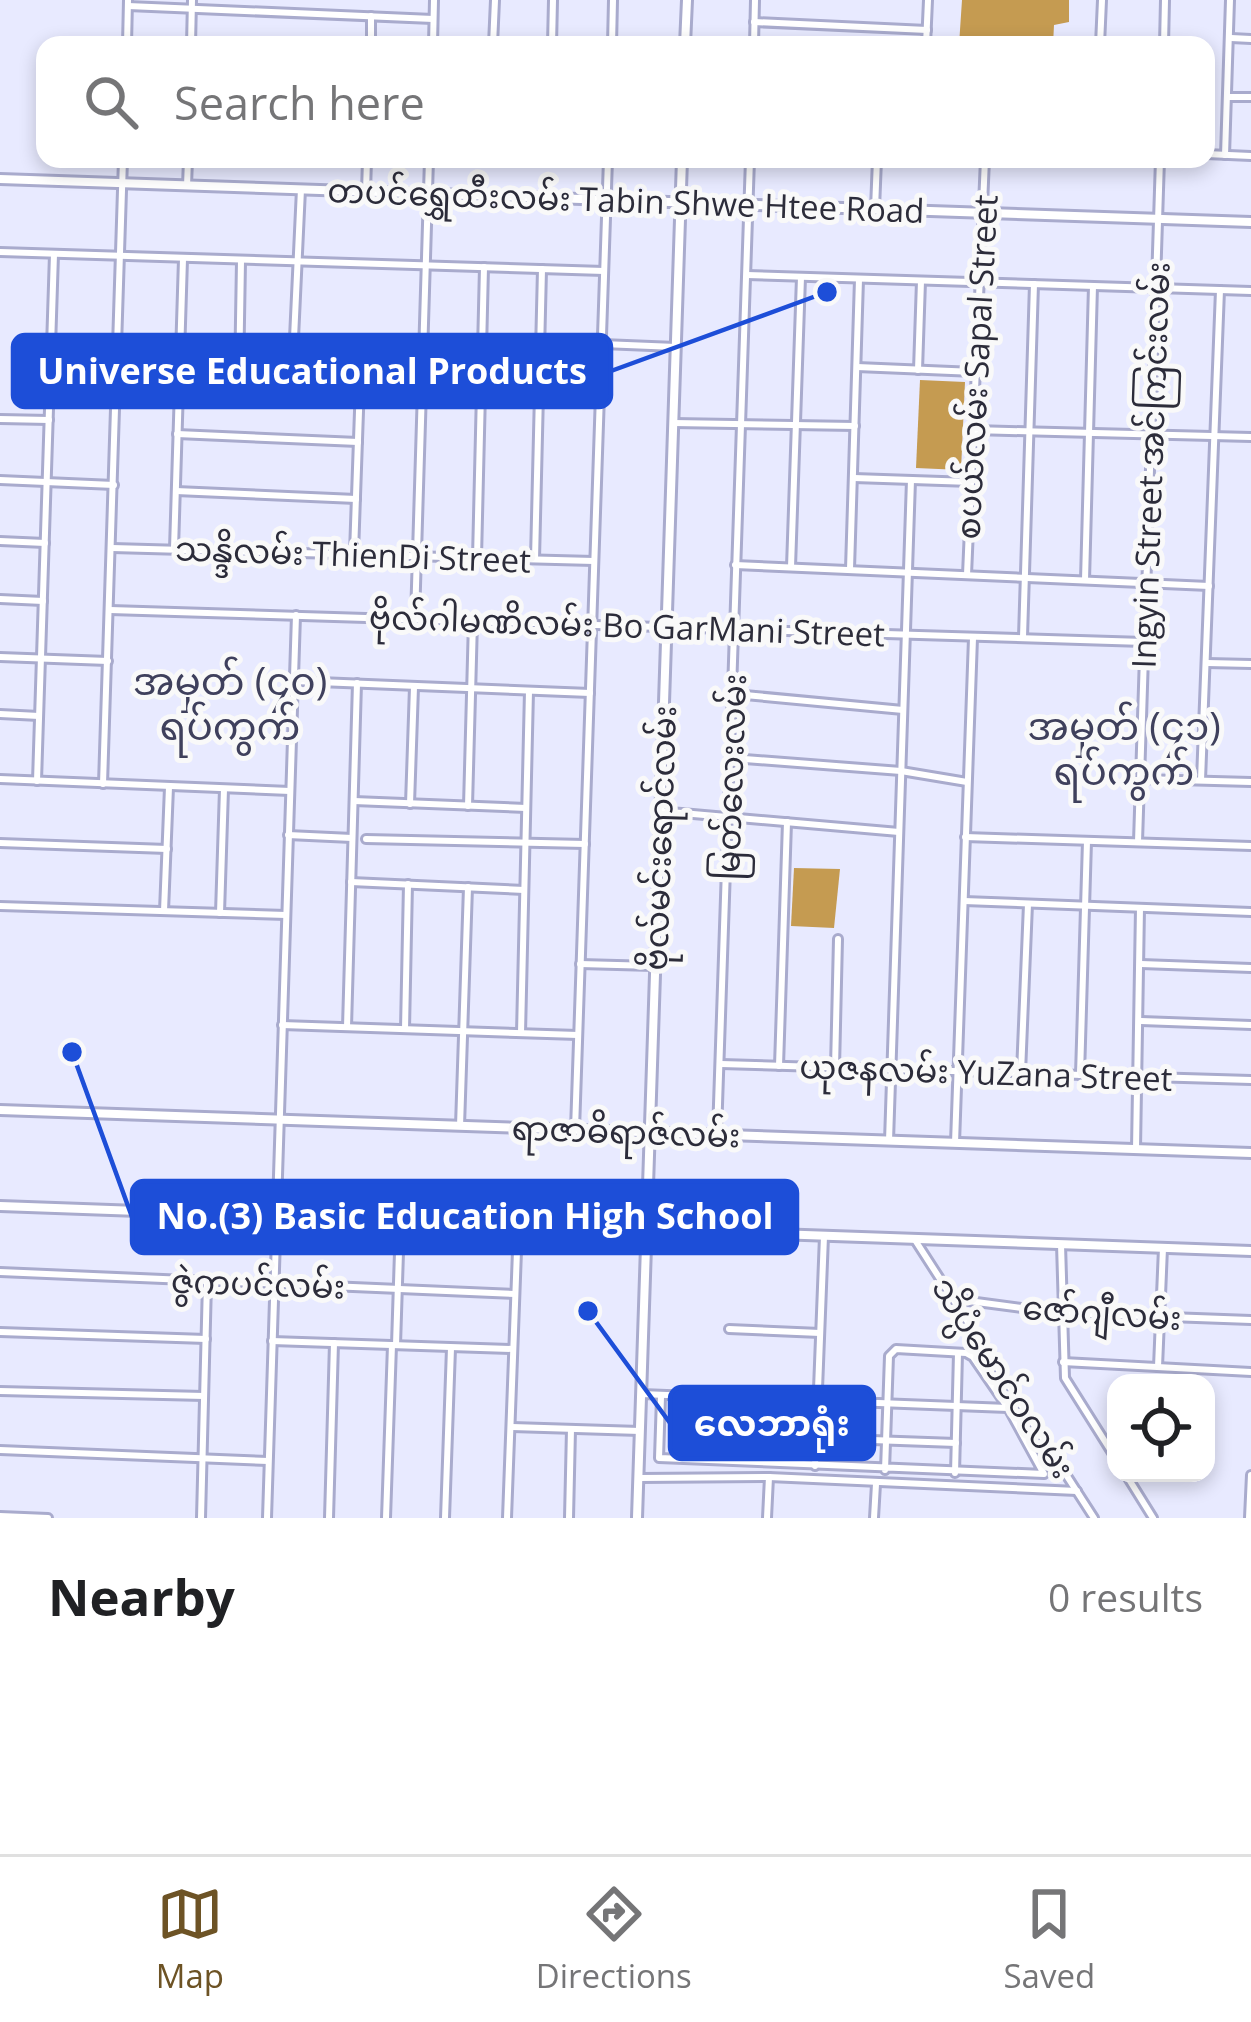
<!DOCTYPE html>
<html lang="en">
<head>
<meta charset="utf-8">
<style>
	body { margin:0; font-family:"Open Sans","Noto Sans Myanmar",sans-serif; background:#f2f2f2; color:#202124 }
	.controls { position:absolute; right:36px; bottom:36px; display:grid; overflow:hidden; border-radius:24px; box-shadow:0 6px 18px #0003 }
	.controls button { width:108px; height:108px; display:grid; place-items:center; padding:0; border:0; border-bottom:3px solid #e0e0e0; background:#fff; color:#202124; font:60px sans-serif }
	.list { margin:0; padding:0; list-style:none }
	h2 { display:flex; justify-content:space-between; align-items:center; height:156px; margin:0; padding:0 48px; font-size:51px }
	h2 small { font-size:39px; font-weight:400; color:#757577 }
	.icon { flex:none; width:66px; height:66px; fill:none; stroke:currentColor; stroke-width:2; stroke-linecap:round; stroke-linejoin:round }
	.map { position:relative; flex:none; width:1251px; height:1518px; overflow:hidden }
	.search { position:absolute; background:#fff; box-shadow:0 6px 18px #0003; left:36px; right:36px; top:36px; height:132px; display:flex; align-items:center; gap:30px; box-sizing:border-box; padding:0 42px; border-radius:24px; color:#757577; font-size:45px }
	.sheet { height:336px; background:#fff }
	nav { display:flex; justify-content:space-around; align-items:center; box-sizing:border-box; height:168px; border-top:3px solid #e0e0e0; background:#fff; font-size:33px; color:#757577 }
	nav a { display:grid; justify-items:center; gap:6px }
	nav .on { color:#6d5325 }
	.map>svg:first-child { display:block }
	.water { fill:#c59b51 }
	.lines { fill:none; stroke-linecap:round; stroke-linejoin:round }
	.minor-casing { stroke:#a9abcd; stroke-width:12 }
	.tertiary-casing { stroke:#a9abcd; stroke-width:14 }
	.minor { stroke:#fff; stroke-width:6 }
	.tertiary { stroke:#fff; stroke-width:8 }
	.labels { text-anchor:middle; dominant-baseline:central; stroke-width:10; stroke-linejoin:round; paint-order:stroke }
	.street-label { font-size:33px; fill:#2c2c3a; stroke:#f9f9f9 }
	.quarter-label { font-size:39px; fill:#3f405c; stroke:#f9f9f9 }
	.leader { fill:none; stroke:#1d4ed8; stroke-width:4.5 }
	.callout-dot { fill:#1d4ed8; stroke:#f9f9f9; stroke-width:4.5 }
	.callout { fill:#1d4ed8; stroke:#1d4ed8; stroke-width:4.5 }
	.callout-label { font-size:36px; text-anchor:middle; font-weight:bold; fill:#fff }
</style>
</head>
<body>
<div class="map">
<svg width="1251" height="1518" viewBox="0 0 1251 1518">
	<rect width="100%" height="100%" fill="#e8eaff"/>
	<g class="water">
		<polygon points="962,0 1069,0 1069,22 1054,25 1053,45 959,45"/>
		<polygon points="920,380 965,382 961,470 916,468"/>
		<polygon points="794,868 840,869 834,928 791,926"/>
	</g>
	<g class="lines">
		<g class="minor-casing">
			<g id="minor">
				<polyline points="128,6 433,19"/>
				<polyline points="754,22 927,30"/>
				<polyline points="1231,38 1251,39"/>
				<polyline points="127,45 128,0"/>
				<polyline points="191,45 192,0"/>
				<polyline points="371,45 371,16"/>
				<polyline points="433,45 434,0"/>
				<polyline points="493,45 495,0"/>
				<polyline points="552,45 553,0"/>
				<polyline points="612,45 613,0"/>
				<polyline points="754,45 755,0"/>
				<polyline points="926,45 928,0"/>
				<polyline points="1100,45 1102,0"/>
				<polyline points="1164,45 1165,0"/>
				<polyline points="1227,97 1251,97"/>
				<polyline points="1206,154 1251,156"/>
				<polyline points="1225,155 1230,0"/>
				<polyline points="187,186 188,159"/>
				<polyline points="366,192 367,159"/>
				<polyline points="875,209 877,159"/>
				<polyline points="0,252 604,271"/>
				<polyline points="747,275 1251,291"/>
				<polyline points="602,344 676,347"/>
				<polyline points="857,367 975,372"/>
				<polyline points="918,370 921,281"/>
				<polyline points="50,373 600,391"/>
				<polyline points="239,379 241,261"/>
				<polyline points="292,381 301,189"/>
				<polyline points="0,419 49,420"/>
				<polyline points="673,423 855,426"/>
				<polyline points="973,430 1251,437"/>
				<polyline points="177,434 358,442"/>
				<polyline points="854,478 971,482"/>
				<polyline points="0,480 114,485"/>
				<polyline points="176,491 356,499"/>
				<polyline points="0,541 45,543"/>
				<polyline points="112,548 594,561"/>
				<polyline points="174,549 183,259"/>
				<polyline points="354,553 360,383"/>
				<polyline points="477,558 484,267"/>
				<polyline points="535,559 542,269"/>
				<polyline points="735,565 1209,586"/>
				<polyline points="791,567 801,277"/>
				<polyline points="850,569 859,279"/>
				<polyline points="967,575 985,159"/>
				<polyline points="1085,580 1093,286"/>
				<polyline points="0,599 43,601"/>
				<polyline points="110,610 1144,642"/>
				<polyline points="415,619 429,159"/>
				<polyline points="1023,637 1034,284"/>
				<polyline points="0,657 108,661"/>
				<polyline points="1207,663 1251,664"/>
				<polyline points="294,681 590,693"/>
				<polyline points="734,694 903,710"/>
				<polyline points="0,714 39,716"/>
				<polyline points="732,758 901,771 967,782"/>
				<polyline points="0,779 290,791"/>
				<polyline points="1141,779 1251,782"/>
				<polyline points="1201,780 1220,290"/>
				<polyline points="37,781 54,254"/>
				<polyline points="103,784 123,159"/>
				<polyline points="354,801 526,808"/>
				<polyline points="410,804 414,687"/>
				<polyline points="468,806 473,621"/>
				<polyline points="659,811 899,832"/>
				<polyline points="288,835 352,838"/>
				<polyline points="965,837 1251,846"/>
				<polyline points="366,839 585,844"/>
				<polyline points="1138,842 1160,159"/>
				<polyline points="0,843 167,849"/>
				<polyline points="351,882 524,890"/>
				<polyline points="964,901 1251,912"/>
				<polyline points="0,906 286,915"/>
				<polyline points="164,911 169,787"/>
				<polyline points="220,913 224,789"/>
				<polyline points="580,964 654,966"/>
				<polyline points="1141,964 1251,968"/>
				<polyline points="1141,1021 1251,1025"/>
				<polyline points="282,1025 578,1035"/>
				<polyline points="347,1027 357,683"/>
				<polyline points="405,1029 408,884"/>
				<polyline points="521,1033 529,691"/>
				<polyline points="721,1064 1251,1080"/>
				<polyline points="779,1066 787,822"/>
				<polyline points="835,1068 838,939"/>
				<polyline points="1021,1073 1028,904"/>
				<polyline points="1080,1075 1087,841"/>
				<polyline points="460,1126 468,887"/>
				<polyline points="575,1130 608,159"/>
				<polyline points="717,1134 750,159"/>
				<polyline points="889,1141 911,480"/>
				<polyline points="955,1143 973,638"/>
				<polyline points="1136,1149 1140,908"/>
				<polyline points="915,1240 1094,1518"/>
				<polyline points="1061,1244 1065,1378 1116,1459"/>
				<polyline points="0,1272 515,1294"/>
				<polyline points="954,1299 1060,1313 1251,1320"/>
				<polyline points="729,1329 820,1333"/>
				<polyline points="0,1332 206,1339"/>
				<polyline points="272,1341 513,1349"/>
				<polyline points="396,1345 400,1221"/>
				<polyline points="1063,1362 1251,1372"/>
				<polyline points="1158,1367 1163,1248"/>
				<polyline points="0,1391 204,1396"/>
				<polyline points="641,1394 1008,1408"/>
				<polyline points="661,1397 659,1458 1044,1474 1008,1408 973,1357 966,1353 896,1349 889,1356 885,1470"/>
				<polyline points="681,1397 686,1430 736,1435 782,1433 788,1400"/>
				<polyline points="512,1427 640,1431"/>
				<polyline points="816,1438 956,1443"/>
				<polyline points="0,1450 268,1461"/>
				<polyline points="735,1461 736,1399"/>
				<polyline points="815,1466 824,1236"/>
				<polyline points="955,1473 958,1353"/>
				<polyline points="1125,1473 1153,1518"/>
				<polyline points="639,1478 769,1477 1077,1491"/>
				<polyline points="0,1516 48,1518"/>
				<polyline points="201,1518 207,1282"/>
				<polyline points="267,1518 296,615"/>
				<polyline points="329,1518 334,1343"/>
				<polyline points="386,1518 392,1345"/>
				<polyline points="445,1518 451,1348"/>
				<polyline points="507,1518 518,1224"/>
				<polyline points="569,1518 571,1429"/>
				<polyline points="767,1518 769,1477"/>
				<polyline points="874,1518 876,1484"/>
				<polyline points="1249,1518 1251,1475"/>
			</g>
		</g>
		<g class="tertiary-casing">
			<g id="tertiary">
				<polyline points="685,45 687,0"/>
				<polyline points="0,179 1251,222"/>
				<polyline points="0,1110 1251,1153"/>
				<polyline points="0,1206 1251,1251"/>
				<polyline points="637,1518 682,159"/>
			</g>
		</g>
		<use href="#minor" class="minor"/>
		<use href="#tertiary" class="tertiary"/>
	</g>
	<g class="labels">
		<g class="street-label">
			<text transform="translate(626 200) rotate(2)">တပင်ရွှေထီးလမ်း Tabin Shwe Htee Road</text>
			<text transform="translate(976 367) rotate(-87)">စပယ်လမ်း Sapal Street</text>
			<text transform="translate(1150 465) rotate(-88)">Ingyin Street အင်ကြင်းလမ်း</text>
			<text transform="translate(353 554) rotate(2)">သန္ဒိလမ်း ThienDi Street</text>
			<text transform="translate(627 625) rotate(2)">ဗိုလ်ဂါမဏိလမ်း Bo GarMani Street</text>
			<text transform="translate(730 777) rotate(-88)">မြတ်လေးလမ်း</text>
			<text transform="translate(659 838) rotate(-88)">ဗိုလ်မင်းရောင်လမ်း</text>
			<text transform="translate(986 1072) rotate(2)">ယုဇနလမ်း YuZana Street</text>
			<text transform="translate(626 1131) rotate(2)">ရာဇာဓိရာဇ်လမ်း</text>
			<text transform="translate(258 1283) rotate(2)">ဇွဲကပင်လမ်း</text>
			<text transform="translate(1102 1312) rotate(4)">ဇော်ဂျီလမ်း</text>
			<text transform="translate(1004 1377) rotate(57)">သိပ္ပံမောင်ဝလမ်း</text>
		</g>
		<g class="quarter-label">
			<text x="230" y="679">အမှတ် (၄၀)<tspan x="230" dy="45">ရပ်ကွက်</tspan></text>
			<text x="1124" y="724">အမှတ် (၄၁)<tspan x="1124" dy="45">ရပ်ကွက်</tspan></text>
		</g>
	</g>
	<path class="leader" d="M827 292L611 371M72 1052L132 1217M588 1311L670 1423"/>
	<g class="callout-dot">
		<circle cx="827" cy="292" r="12"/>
		<circle cx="72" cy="1052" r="12"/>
		<circle cx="588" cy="1311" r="12"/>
	</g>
	<g class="callout">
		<rect x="13" y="335" width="598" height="72" rx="12"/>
		<rect x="132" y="1181" width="665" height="72" rx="12"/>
		<rect x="670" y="1387" width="204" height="72" rx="12"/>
	</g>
	<g class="callout-label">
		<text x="312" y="384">Universe Educational Products</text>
		<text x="465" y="1229">No.(3) Basic Education High School</text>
		<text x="772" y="1436">လေဘာရုံး</text>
	</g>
</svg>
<div class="controls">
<button><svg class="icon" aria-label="locate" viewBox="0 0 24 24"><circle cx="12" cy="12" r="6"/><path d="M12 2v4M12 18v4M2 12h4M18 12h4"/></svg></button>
</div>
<div class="search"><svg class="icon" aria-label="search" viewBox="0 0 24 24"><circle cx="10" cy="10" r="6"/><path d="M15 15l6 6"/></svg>Search here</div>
</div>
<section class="sheet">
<h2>Nearby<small>0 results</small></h2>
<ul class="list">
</ul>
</section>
<nav>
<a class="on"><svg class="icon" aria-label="map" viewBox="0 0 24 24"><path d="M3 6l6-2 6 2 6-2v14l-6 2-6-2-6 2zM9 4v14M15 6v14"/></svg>Map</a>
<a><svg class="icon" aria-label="directions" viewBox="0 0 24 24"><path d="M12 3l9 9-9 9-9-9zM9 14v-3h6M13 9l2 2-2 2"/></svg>Directions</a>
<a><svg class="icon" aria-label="saved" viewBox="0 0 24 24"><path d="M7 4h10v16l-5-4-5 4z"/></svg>Saved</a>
</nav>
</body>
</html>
